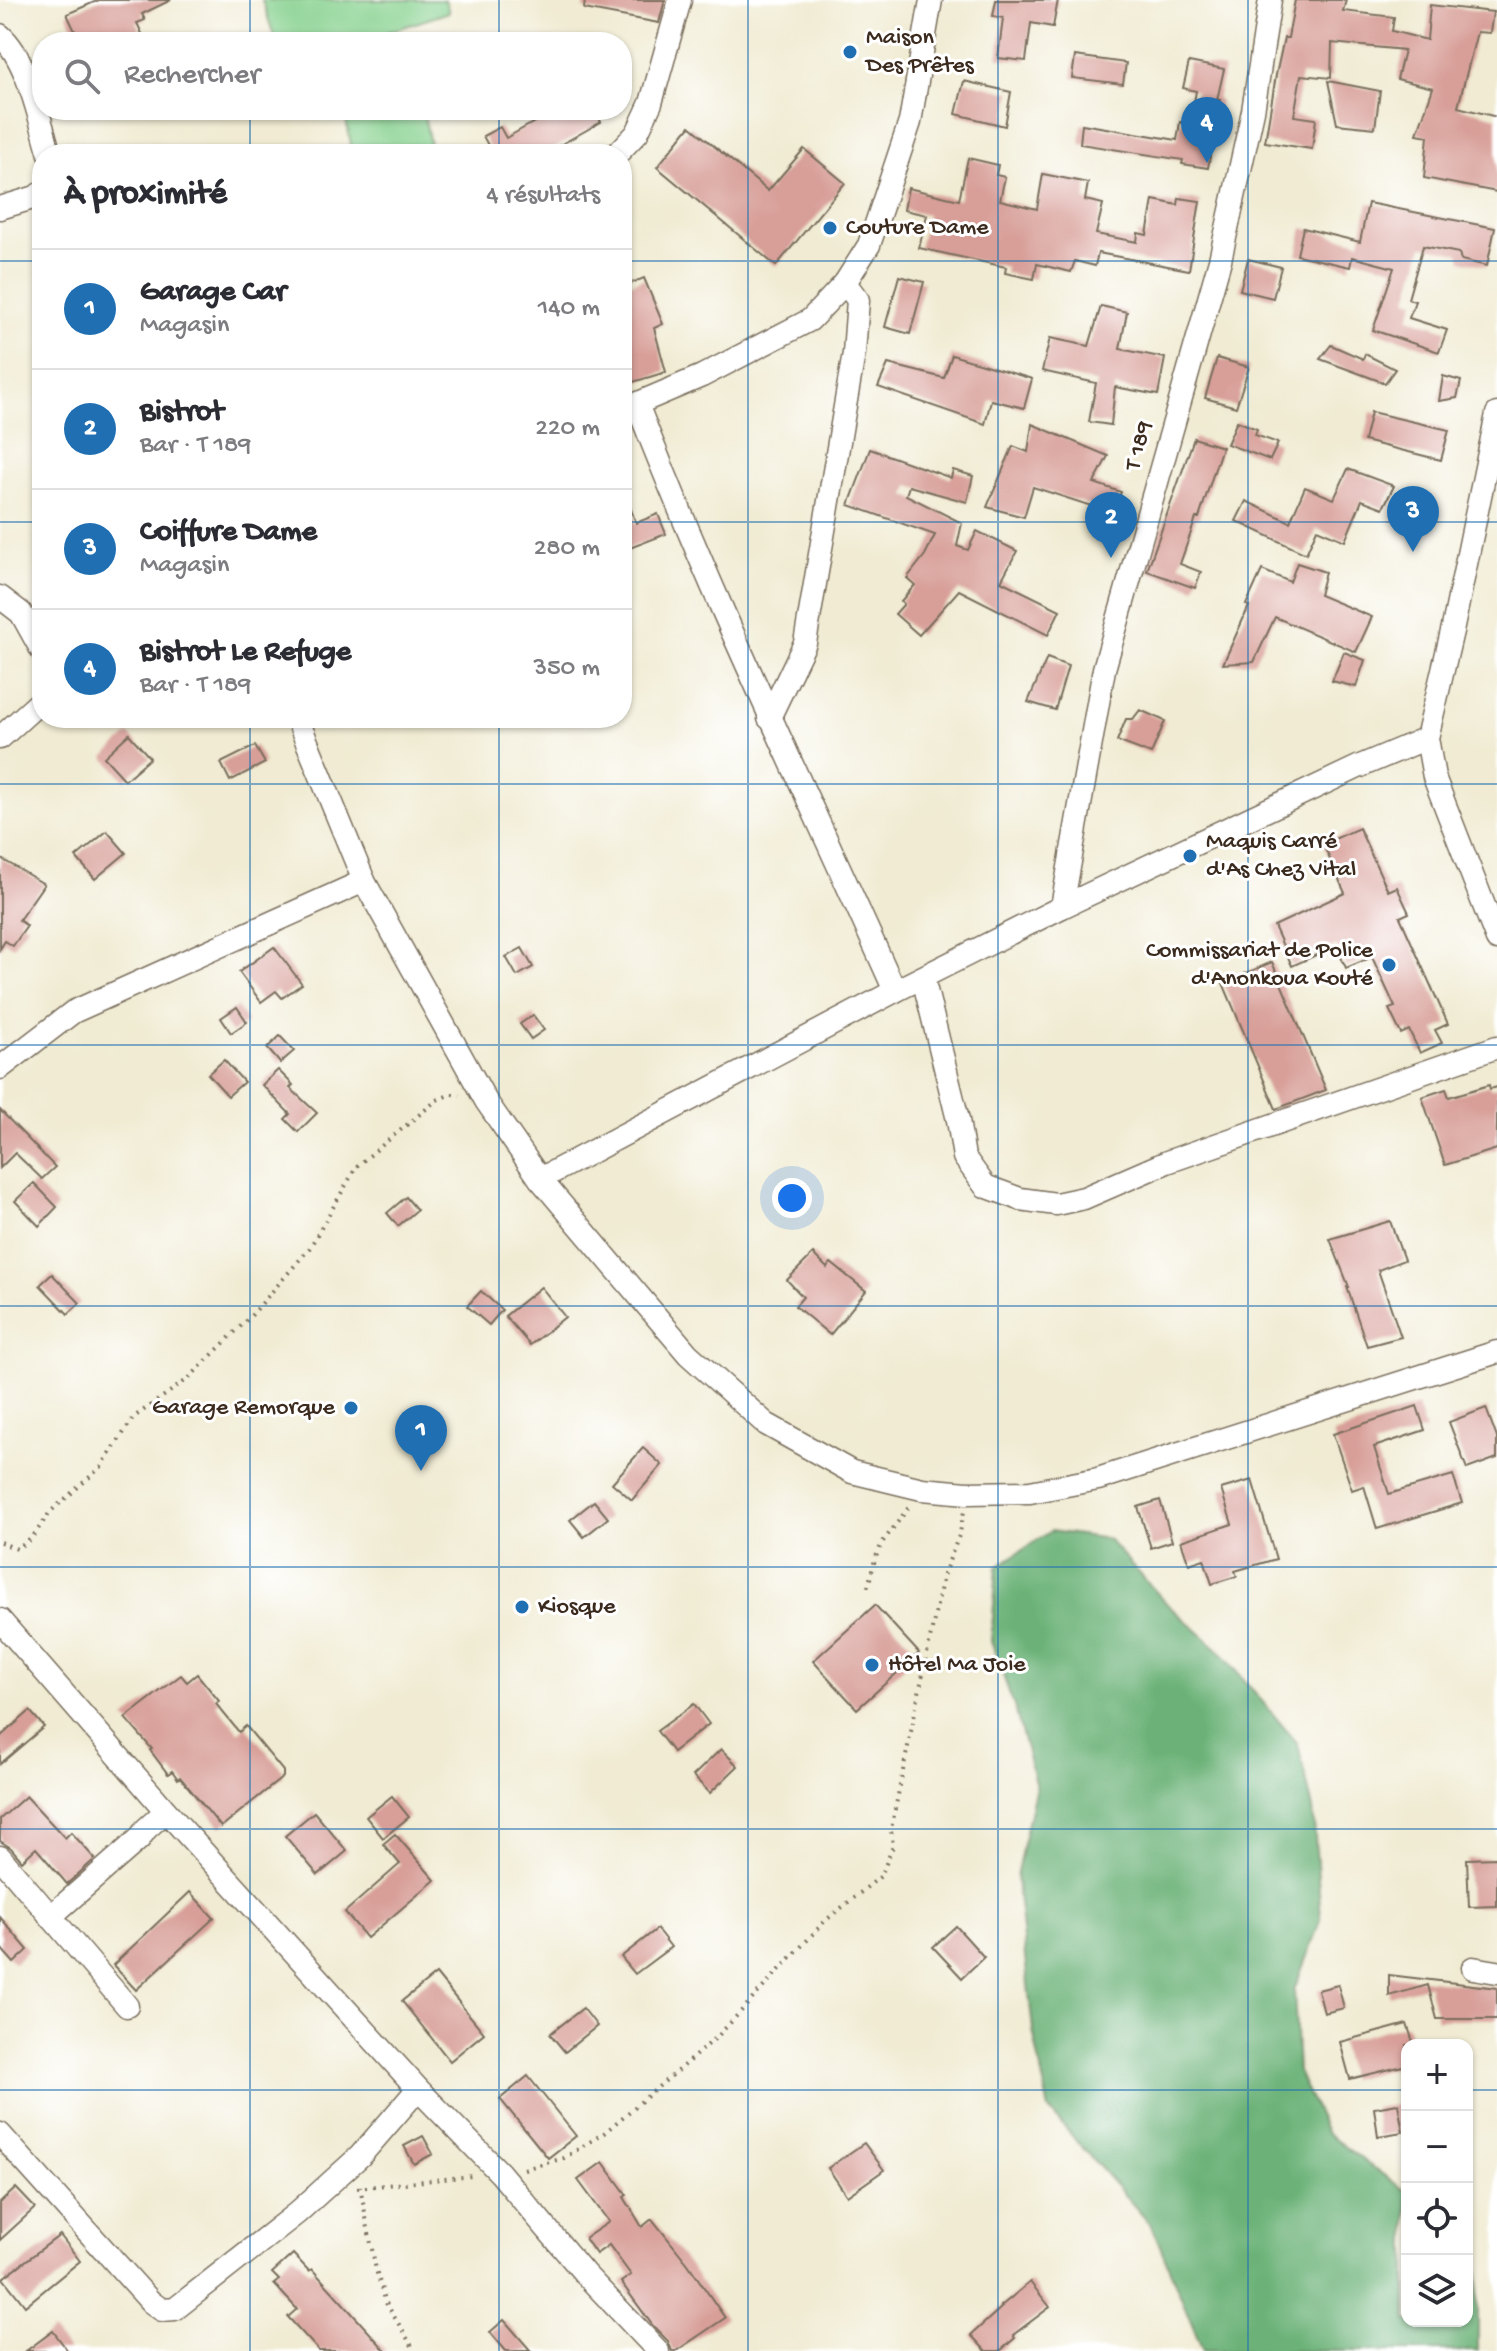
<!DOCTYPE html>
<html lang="fr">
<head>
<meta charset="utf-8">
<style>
	body { margin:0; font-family:"Gochi Hand",sans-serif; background:#f7f7f7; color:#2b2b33 }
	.controls { position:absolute; right:24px; bottom:24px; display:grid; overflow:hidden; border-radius:16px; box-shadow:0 2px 6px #0004 }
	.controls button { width:72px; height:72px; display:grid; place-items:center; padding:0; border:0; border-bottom:2px solid #e1e1e2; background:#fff; color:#2b2b33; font:40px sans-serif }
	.you { position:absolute; left:792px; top:1198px; width:28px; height:28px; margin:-20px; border:6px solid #fff; border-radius:50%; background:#1a73e8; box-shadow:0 0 0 12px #1a73e833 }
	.badge { display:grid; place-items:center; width:52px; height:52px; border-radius:50%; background:#1f6fb2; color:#fff; font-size:26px; font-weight:700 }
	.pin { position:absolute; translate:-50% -66px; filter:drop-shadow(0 2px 4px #0008) }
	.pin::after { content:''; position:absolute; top:42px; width:28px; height:24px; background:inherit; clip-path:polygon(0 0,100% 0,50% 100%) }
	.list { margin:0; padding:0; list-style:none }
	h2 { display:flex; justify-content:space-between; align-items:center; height:104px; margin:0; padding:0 32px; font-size:34px }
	h2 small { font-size:26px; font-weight:400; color:#7c7c81 }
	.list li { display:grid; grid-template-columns:52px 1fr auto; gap:24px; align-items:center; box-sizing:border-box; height:120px; padding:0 32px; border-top:2px solid #e1e1e2 }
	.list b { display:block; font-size:30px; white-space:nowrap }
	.list p { margin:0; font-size:26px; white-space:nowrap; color:#7c7c81 }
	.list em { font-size:26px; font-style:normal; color:#7c7c81 }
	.icon { flex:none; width:44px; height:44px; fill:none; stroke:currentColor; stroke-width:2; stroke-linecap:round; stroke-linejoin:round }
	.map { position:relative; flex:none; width:1497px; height:2351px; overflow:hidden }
	.search { position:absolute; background:#fff; box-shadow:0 2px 6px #0004; left:32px; top:32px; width:600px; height:88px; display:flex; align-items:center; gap:20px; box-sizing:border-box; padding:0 28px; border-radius:32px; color:#7c7c81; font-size:30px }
	.panel { position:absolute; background:#fff; box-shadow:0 2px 6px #0004; left:32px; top:144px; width:600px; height:584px; border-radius:32px }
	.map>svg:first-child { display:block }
	.green { fill:#85d08d; stroke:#607d56; stroke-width:2 }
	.forest { fill:#6cb278; stroke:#546e4b; stroke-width:2 }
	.building { fill:#d89f98 }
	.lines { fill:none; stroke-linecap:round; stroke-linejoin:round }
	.minor-casing { stroke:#7a6e5d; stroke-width:25 }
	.path { stroke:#7a6e5d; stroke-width:4; stroke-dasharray:2 6; stroke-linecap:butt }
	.minor { stroke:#fff; stroke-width:22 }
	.grid { fill:none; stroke:#1f6fb2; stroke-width:2; stroke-opacity:0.55 }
	.poi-dot { fill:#1f6fb2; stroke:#fff; stroke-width:3 }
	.labels { text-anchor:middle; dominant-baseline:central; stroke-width:6; stroke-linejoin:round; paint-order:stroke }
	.poi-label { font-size:24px; fill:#3b2a1e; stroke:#fff; text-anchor:start }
	.street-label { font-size:24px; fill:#3b2a1e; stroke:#fff }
</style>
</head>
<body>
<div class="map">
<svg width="1497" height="2351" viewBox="0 0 1497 2351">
	<rect width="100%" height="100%" fill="#fff"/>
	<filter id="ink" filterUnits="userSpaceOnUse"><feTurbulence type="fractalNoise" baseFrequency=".0125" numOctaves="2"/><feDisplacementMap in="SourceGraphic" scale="16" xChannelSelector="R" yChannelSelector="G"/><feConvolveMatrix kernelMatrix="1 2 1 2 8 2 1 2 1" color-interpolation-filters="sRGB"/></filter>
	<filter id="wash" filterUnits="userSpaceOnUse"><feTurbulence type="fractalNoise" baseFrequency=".006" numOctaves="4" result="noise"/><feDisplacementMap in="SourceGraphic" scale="32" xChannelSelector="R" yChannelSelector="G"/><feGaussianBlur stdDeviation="1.8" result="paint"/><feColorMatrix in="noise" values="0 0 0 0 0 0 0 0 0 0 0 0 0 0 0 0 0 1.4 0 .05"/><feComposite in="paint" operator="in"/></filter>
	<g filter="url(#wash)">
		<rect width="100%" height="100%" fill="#f0ebd2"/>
		<g class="green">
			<polygon points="262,0 445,0 449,12 358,42 276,42"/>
			<polygon points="344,110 423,110 432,154 353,154"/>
		</g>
		<polygon class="forest" points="1051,1531 1108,1539 1168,1605 1220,1651 1298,1744 1313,1809 1321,1919 1294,1990 1298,2072 1327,2134 1407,2192 1407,2321 1467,2321 1467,2252 1478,2272 1478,2351 1203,2351 1152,2226 1049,2110 1033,2030 1016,1876 1036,1786 1016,1712 991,1641 997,1567"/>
		<g id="blocks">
			<g class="building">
				<polygon points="99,0 171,0 142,14 145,20 137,23 146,42 80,42 67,14"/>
				<polygon points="585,0 665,0 659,23 584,9"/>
				<polygon points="996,0 1058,0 1053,27 1031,23 1026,61 998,58 1003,18 993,16"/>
				<polygon points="1295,0 1346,0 1343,11 1394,17 1392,31 1427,40 1430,5 1493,12 1490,33 1477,32 1458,107 1497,117 1497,192 1424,178 1428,136 1417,134 1433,88 1397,79 1404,50 1332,43 1331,78 1301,75 1294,116 1316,119 1312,149 1265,142 1276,75 1284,38 1288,38"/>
				<polygon points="1075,56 1126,63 1123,84 1072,78"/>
				<polygon points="1189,62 1224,69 1217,100 1220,100 1208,168 1182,164 1183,160 1080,144 1082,124 1177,140 1180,122 1190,124 1196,91 1183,88"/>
				<polygon points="964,81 1011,92 1005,126 956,114"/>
				<polygon points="1328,81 1380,91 1375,128 1337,124"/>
				<polygon points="556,110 594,110 601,122 544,154 475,154 489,147 483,136 500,127 506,138"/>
				<polygon points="690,126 768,191 804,149 845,183 776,266 657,167"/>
				<polygon points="968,158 998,165 996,175 1005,177 1000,200 1037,209 1043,174 1088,183 1085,200 1103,204 1096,234 1137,242 1138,233 1147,235 1153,200 1178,205 1179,198 1200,201 1189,270 1098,253 1095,266 1075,261 1071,272 1037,264 1034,279 1005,273 1006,267 919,248 927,215 904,210 908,188 959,200"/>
				<polygon points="1368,203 1495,228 1487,266 1461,260 1459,253 1423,246 1408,299 1415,301 1409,318 1447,330 1439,352 1373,330 1394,268 1352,257 1350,267 1297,255 1303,228 1360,242"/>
				<polygon points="1248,259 1281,267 1273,298 1240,290"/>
				<polygon points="899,276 924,282 910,334 885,327"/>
				<polygon points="644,278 663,324 654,328 666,372 630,383 622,355 622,287"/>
				<polygon points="1101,306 1127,312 1120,349 1165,358 1158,395 1115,387 1111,425 1089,422 1096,383 1042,371 1050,338 1089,346"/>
				<polygon points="1331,345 1363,359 1365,354 1395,369 1385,383 1320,359"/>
				<polygon points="952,355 1032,379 1024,408 991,400 985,424 878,387 888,364 944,378"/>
				<polygon points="1217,358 1249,367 1236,407 1205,398"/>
				<polygon points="1443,376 1461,381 1457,398 1439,401"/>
				<polygon points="1371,412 1449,430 1441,460 1364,441"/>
				<polygon points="1237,421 1257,429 1255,435 1278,443 1270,460 1227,444"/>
				<polygon points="1032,424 1108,456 1094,483 1121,492 1113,513 1033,487 1024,517 987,507 1013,446 1028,452"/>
				<polygon points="1194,438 1222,447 1199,518 1196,518 1180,564 1201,572 1195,588 1147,571"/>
				<polygon points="870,449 951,478 953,470 973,476 967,502 909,486 906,495 962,523 957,546 968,550 977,531 1017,551 1001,581 1060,610 1048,635 959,590 919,635 895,614 904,604 901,601 915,585 907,578 925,555 935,535 849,505"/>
				<polygon points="1348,469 1394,486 1383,508 1362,500 1345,541 1317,529 1306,554 1236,521 1246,501 1290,522 1305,487 1334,499"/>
				<polygon points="622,491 624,491 636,523 658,514 666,534 622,551"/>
				<polygon points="1297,563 1325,572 1319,595 1372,617 1356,652 1275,617 1254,662 1223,664 1249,606 1246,605 1262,570 1290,582"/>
				<polygon points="1344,652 1365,660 1356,687 1332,681"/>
				<polygon points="1047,658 1068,666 1055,710 1028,702"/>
				<polygon points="1140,710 1165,721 1151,754 1117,741 1126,719 1133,719"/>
				<polygon points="129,734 150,758 125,780 104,757"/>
				<polygon points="255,746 265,763 230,781 221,763"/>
				<polygon points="1359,828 1388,891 1397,887 1409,913 1400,917 1448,1024 1435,1030 1442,1043 1420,1053 1409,1030 1401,1034 1389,1009 1395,1007 1372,957 1346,968 1336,946 1292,966 1274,926 1345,893 1323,844"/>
				<polygon points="107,831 126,853 95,879 76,857"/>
				<polygon points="0,858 44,884 19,920 27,926 13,946 5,941 0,949"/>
				<polygon points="274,947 302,984 282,998 276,991 261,1002 239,972"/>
				<polygon points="522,948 533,967 517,976 506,957"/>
				<polygon points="1272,962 1326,1090 1276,1109 1223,983"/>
				<polygon points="237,1007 247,1022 231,1033 221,1018"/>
				<polygon points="533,1015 544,1030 531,1039 520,1024"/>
				<polygon points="280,1036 294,1051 280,1063 267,1048"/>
				<polygon points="224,1060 244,1082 228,1096 208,1074"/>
				<polygon points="278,1070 293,1085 290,1088 317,1113 298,1132 285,1119 290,1114 262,1085"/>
				<polygon points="1489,1085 1490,1089 1497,1087 1497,1149 1445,1165 1422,1097 1446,1089 1449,1097"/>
				<polygon points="0,1110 55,1167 42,1179 15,1153 0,1168"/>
				<polygon points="34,1183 57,1207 39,1226 15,1201"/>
				<polygon points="406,1197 417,1210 398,1226 387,1213"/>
				<polygon points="1390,1221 1404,1260 1378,1270 1401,1337 1367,1346 1347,1287 1349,1287 1330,1239"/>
				<polygon points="813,1254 827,1268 831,1263 866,1291 830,1335 795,1306 803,1297 787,1280"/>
				<polygon points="52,1274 80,1303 68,1314 40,1285"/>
				<polygon points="541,1287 565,1317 530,1345 505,1316"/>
				<polygon points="481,1291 502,1310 489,1325 467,1306"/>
				<polygon points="1417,1406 1425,1430 1374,1447 1389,1494 1453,1475 1462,1503 1377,1529 1364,1486 1352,1490 1333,1434"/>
				<polygon points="1486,1408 1497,1438 1497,1458 1467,1469 1449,1422"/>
				<polygon points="643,1448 662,1465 632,1500 612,1483"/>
				<polygon points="1252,1480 1276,1559 1235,1571 1237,1576 1212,1584 1204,1559 1189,1564 1181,1541 1232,1524 1221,1489"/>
				<polygon points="1160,1500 1172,1541 1151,1548 1138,1507"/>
				<polygon points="594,1501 608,1518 584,1537 570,1520"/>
				<polygon points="875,1605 919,1653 857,1709 813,1661"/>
				<polygon points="197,1674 219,1701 216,1704 239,1732 246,1726 283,1771 283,1777 221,1827 180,1777 178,1779 172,1771 168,1774 150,1750 152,1749 125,1718 181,1675 187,1682"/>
				<polygon points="694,1704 709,1724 673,1752 657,1731"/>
				<polygon points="30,1711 44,1727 0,1764 0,1737"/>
				<polygon points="721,1749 738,1766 710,1793 693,1776"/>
				<polygon points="26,1796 65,1838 71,1832 95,1859 67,1884 36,1848 22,1861 11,1848 0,1841 0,1819"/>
				<polygon points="392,1796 409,1817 383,1838 366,1817"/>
				<polygon points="314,1812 347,1851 318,1875 285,1836"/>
				<polygon points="395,1834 435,1880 367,1938 345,1912 400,1864 383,1844"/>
				<polygon points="1497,1858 1497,1906 1469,1907 1467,1859"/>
				<polygon points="190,1892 214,1918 136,1990 113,1965"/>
				<polygon points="0,1917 28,1950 14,1963 0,1947"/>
				<polygon points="956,1926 984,1957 962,1978 933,1947"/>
				<polygon points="657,1929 671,1947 635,1974 621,1957"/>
				<polygon points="436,1974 484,2033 450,2061 402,2001"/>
				<polygon points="1389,1975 1497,1988 1497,2019 1437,2019 1428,1985 1389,1996"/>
				<polygon points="1338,1985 1344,2008 1324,2013 1318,1990"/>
				<polygon points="583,2008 597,2026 565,2052 550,2034"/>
				<polygon points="1407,2024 1414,2045 1407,2045 1407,2065 1350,2079 1340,2042"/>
				<polygon points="528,2076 576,2136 548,2158 500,2099"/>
				<polygon points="1398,2104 1403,2132 1378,2136 1374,2108"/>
				<polygon points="423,2136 433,2154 414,2164 404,2146"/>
				<polygon points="864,2143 884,2170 847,2196 828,2168"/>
				<polygon points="603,2162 627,2195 624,2197 642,2227 652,2219 688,2264 725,2318 676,2351 672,2351 668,2341 653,2326 621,2282 631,2275 609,2245 596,2254 585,2238 609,2222 578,2180"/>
				<polygon points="16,2188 35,2208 0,2240 0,2203"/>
				<polygon points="60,2235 80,2261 25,2306 3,2278"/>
				<polygon points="293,2254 309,2271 312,2269 386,2351 319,2351 288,2317 297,2309 274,2284 279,2280 272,2273"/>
				<polygon points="1030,2282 1050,2307 1013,2335 1015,2338 1000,2351 986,2351 971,2335 1002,2307 1001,2306"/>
				<polygon points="504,2320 531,2351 506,2351 490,2332"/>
				<polygon points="53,2331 68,2351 26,2351"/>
			</g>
		</g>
	</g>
	<g filter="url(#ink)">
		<use href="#blocks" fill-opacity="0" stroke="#7a6e5d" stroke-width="2"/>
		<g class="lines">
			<g class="minor-casing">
				<g id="minor">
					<path d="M0,35c28,24 39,84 50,119"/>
					<polyline points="617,154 637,133 651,103 680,0"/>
					<polyline points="0,208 36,197 42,192"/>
					<path d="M637,404c77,199 171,392 258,587"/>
					<polyline points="622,410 702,376 810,320 845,283 869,245 910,122 931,0"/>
					<polyline points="1497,414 1453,627 1427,738 1434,777 1497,939"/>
					<polyline points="0,597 21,613 42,651"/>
					<polyline points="297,718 364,881 486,1101 540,1179 895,991 1062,907 1358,767 1427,738"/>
					<polyline points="769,718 805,643 854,353 858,300 845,283"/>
					<polyline points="0,738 42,700"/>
					<polyline points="1062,907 1104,669 1220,260 1253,111 1270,0"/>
					<polyline points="923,978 958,1120 964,1157 985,1186 1020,1199 1056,1204 1084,1198 1167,1162 1497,1047"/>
					<polyline points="0,1068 73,1012 364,881"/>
					<polyline points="540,1179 688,1354 766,1424 852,1472 922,1489 967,1493 1030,1492 1098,1479 1497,1352"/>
					<polyline points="0,1620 166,1811 418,2089 500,2173 585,2274 658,2351"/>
					<polyline points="0,1857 127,2006"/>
					<polyline points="50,1917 139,1839 146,1829 166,1811"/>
					<polyline points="1473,1968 1497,1972"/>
					<polyline points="0,2134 151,2302 162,2310 175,2309 297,2213 360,2156 418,2089"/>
				</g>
			</g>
			<g class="path">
				<polyline points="0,1542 17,1549 32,1538 50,1512 101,1467 134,1417 188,1379 250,1317 309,1249 357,1166 437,1100 451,1094 460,1095"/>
				<polyline points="868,1587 875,1559 882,1543 909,1507"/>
				<polyline points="524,2169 564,2158 604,2133 717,2037 825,1921 881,1876 893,1846 891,1829 943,1576 960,1533 964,1511"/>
				<polyline points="360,2186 376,2270 386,2303 415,2351"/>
				<polyline points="357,2188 472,2176"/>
			</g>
			<use href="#minor" class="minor"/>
		</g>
	</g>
	<path class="grid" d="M250,0v42M499,0v42M748,0v2351M998,0v2351M1248,0v2351M250,110v44M499,110v44M0,261h42M622,261h875M0,522h42M622,522h875M250,718v1633M499,718v1633M0,784h1497M0,1045h1497M0,1306h1497M0,1567h1497M0,1829h1497M0,2090h1407M1467,2090h30"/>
	<g class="poi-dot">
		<circle cx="850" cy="52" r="8"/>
		<circle cx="830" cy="228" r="8"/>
		<circle cx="1190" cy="856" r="8"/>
		<circle cx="1389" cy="965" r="8"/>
		<circle cx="351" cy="1408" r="8"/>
		<circle cx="522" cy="1607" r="8"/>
		<circle cx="872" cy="1665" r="8"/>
	</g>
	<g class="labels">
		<g class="poi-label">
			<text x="866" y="38">Maison<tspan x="866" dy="28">Des Prêtes</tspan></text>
			<text x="846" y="228">Couture Dame</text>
			<text x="1206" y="842">Maquis Carré<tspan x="1206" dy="28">d'As Chez Vital</tspan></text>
			<text x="1373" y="951" text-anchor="end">Commissariat de Police<tspan x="1373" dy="28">d'Anonkoua Kouté</tspan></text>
			<text x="335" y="1408" text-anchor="end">Garage Remorque</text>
			<text x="538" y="1607">Kiosque</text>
			<text x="888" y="1665">Hôtel Ma Joie</text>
		</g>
		<g class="street-label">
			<text transform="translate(1140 446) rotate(-74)">T 189</text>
		</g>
	</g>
</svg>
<div class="controls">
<button>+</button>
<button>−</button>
<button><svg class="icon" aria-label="locate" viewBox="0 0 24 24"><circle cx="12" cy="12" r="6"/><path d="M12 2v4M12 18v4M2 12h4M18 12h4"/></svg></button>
<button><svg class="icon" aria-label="layers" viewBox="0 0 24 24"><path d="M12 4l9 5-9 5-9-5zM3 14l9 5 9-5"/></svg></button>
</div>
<div class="you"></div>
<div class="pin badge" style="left:421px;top:1471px">1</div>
<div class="pin badge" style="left:1111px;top:558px">2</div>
<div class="pin badge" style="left:1413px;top:552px">3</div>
<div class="pin badge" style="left:1207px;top:163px">4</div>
<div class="search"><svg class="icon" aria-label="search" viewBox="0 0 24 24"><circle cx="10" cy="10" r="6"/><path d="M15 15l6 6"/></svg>Rechercher</div>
<section class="panel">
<h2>À proximité<small>4 résultats</small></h2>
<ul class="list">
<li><span class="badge">1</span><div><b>Garage Car</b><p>Magasin</p></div><em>140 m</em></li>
<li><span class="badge">2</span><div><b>Bistrot</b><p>Bar · T 189</p></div><em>220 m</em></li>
<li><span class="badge">3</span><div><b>Coiffure Dame</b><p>Magasin</p></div><em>280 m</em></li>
<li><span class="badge">4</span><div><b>Bistrot Le Refuge</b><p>Bar · T 189</p></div><em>350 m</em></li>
</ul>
</section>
</div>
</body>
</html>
